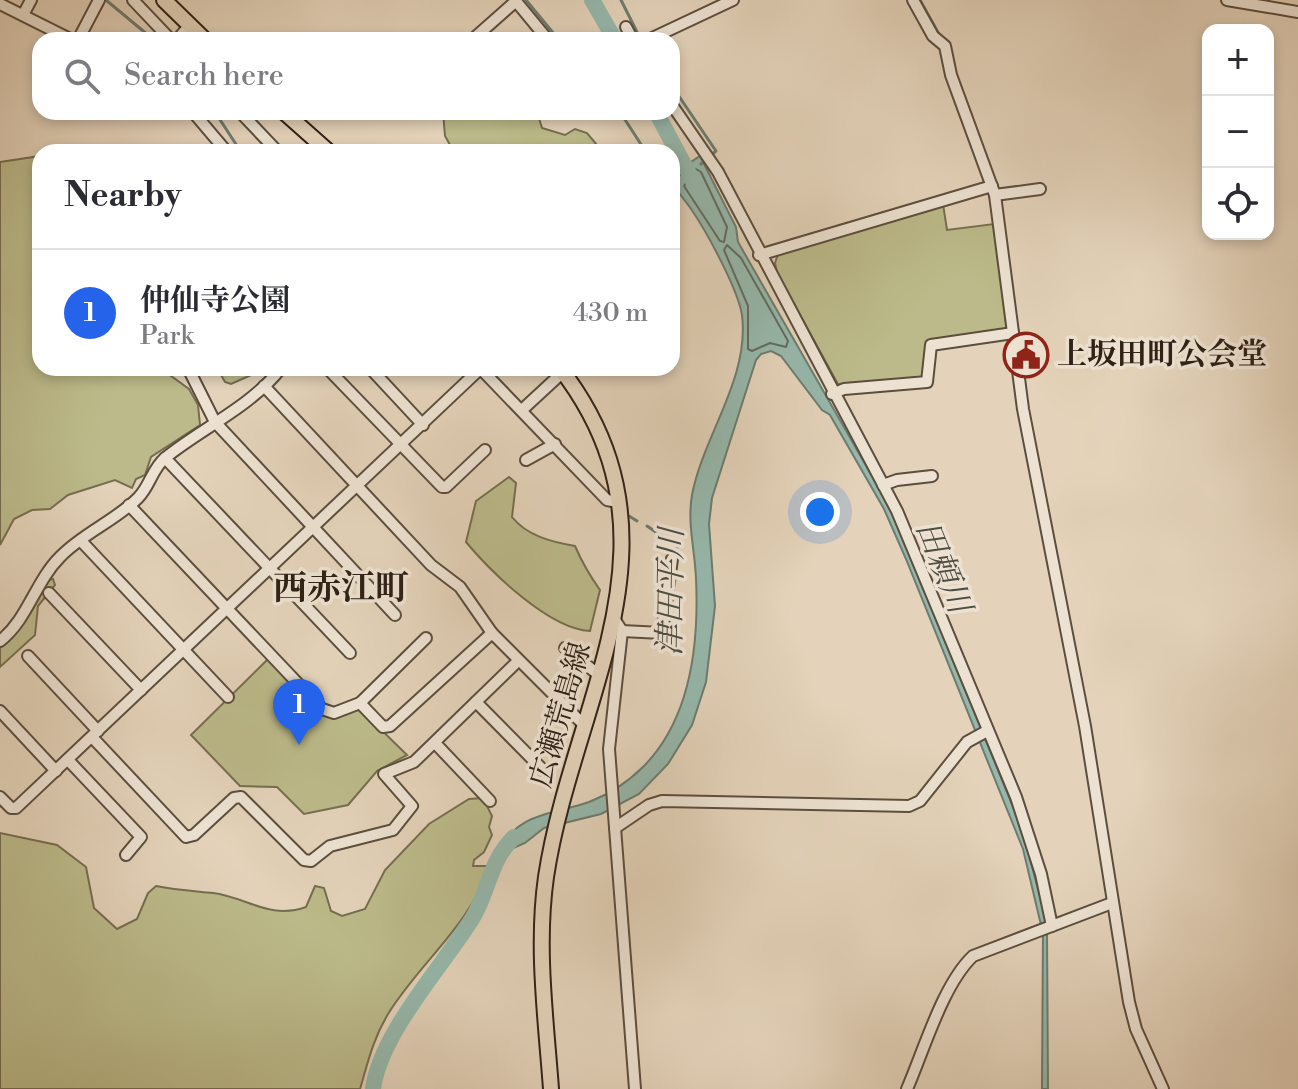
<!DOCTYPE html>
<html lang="en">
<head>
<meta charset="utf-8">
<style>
	body { margin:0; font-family:"Libre Bodoni","Noto Serif JP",serif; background:#f2f2f3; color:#2b2b33 }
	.controls { position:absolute; right:24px; top:24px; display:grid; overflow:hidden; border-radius:16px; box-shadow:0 4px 12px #0003 }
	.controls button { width:72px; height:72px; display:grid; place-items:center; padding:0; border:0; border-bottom:2px solid #e1e1e2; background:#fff; color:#2b2b33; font:40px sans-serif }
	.you { position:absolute; left:820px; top:512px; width:28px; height:28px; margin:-20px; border:6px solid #fff; border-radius:50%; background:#1a73e8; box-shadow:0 0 0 12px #1a73e833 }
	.badge { display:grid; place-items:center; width:52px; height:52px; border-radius:50%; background:#2563eb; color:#fff; font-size:26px; font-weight:700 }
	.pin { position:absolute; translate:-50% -66px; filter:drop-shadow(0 2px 4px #0008) }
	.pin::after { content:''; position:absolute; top:42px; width:28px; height:24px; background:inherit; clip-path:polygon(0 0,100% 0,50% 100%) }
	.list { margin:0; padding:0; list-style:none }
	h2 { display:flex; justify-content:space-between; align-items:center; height:104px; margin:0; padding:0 32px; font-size:34px }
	h2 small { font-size:26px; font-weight:400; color:#7c7c81 }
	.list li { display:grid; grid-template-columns:52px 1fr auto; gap:24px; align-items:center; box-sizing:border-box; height:128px; padding:0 32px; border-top:2px solid #e1e1e2 }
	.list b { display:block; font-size:30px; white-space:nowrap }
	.list p { margin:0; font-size:26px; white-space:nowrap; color:#7c7c81 }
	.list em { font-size:26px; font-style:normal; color:#7c7c81 }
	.icon { flex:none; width:44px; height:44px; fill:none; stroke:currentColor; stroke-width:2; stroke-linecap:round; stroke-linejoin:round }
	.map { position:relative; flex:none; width:1298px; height:1089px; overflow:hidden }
	.search { position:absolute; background:#fff; box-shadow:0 4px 12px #0003; left:32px; top:32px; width:648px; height:88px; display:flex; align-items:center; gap:20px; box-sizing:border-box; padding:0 28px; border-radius:24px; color:#7c7c81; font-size:30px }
	.panel { position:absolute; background:#fff; box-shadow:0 4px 12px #0003; left:32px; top:144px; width:648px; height:232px; border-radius:24px }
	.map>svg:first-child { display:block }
	.green { fill:#bcba8a; stroke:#766e50; stroke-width:2 }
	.water { fill:#96b8ac; stroke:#6d7c70; stroke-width:2 }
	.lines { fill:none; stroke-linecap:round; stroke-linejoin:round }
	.shore { stroke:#626c60; stroke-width:2 }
	.stream { stroke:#6d7c70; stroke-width:3 }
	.river { stroke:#96b8ac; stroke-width:16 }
	.minor-casing { stroke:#5c4e3e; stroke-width:14 }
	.major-casing { stroke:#2f2115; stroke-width:18 }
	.minor { stroke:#ede2d2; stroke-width:10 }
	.major { stroke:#e4d3ba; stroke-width:14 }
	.labels { text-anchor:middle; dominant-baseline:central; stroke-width:7; stroke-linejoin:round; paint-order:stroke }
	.poi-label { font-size:30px; font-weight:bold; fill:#2f2115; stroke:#ede2d2; text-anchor:start }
	.street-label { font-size:30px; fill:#2f2115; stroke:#ede2d2 }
	.water-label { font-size:32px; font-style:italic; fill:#4e4e42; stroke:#ede2d2 }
	.quarter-label { font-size:34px; font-weight:bold; fill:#2f2115; stroke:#ede2d2 }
</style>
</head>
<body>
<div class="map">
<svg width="1298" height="1089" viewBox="0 0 1298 1089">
	<rect width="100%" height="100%" fill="#e4d3ba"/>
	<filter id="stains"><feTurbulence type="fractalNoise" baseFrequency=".0025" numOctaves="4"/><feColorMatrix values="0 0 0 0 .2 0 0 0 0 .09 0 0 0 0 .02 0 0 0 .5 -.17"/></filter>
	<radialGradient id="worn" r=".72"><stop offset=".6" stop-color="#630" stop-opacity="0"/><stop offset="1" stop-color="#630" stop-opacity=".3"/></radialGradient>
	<g class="green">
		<polygon points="443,112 537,112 542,128 565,135 575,129 587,133 597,145 590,152 454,152 445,136"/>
		<polygon points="40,156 40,368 160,368 189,389 198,405 200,425 151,457 145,475 136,479 132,488 115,480 68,495 50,509 32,510 14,519 0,545 0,162"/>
		<polygon points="943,204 947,230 994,224 1007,332 928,343 925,349 928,376 924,380 839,386 777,273 775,263 778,254"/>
		<polygon points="217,368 267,368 231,384 225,382"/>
		<path d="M509,477l7,6 -4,34c15,19 40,25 63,29 6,14 15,30 25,44l-10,41c-41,-2 -99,-59 -124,-89l10,-41z"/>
		<polygon points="53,579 55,585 38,606 35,635 0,667 0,645 48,580"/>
		<polygon points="269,658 320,711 359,708 407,755 377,771 348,805 304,814 277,787 240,786 191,735"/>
		<path d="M483,798l9,18 -3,11 3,8 -8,17 -10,8 -1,6h16c-18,59 -69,96 -101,148 -15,25 -20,48 -28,75h-360v-256l57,12 29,22 8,41 23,21 20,-10 11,-26 8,-7c20,4 38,5 57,7 33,4 57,27 93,14l9,-21 9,2 7,23 11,5 23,-7 20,-39 44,-46 40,-25z"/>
	</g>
	<g class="water">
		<path d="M700,156l36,71 2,15 154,269 130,318 25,94 -6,2 -18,-76 -117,-290 -22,-50 -54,-94 -8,-5 -41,-54 -10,-5 -10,3 -5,6 -44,138 -3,26 6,82 -9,76 -14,43 -24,39 -29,30 -38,20 -57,14 -19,15 -25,11c12,-41 55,-40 89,-52 21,-8 39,-20 55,-36 47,-48 55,-123 52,-187 -1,-29 -9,-56 -4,-84 11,-59 58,-117 50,-180 -4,-25 -34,-81 -49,-103 -6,-10 -16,-19 -20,-30l4,-8 4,1 -2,-5z"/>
		<polygon points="1047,932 1048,1089 1042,1089 1043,933"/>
	</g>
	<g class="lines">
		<g class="shore">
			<polygon points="696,169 701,172 727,227 724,242 720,241 684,186"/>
			<polygon points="727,245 741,258 788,341 786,347 770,343 752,351 748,349 748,306 724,250"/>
		</g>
		<g class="stream">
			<polyline points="106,0 154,40"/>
			<polyline points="526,0 559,40"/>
			<polyline points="621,0 639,36"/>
			<polyline points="920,0 940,36"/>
			<polyline points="672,86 716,151 701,164"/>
			<polyline points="215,112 241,152"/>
			<polyline points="620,112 646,152"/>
			<polyline points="629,516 637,521"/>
			<polyline points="647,526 678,547"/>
		</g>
		<g class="river">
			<polyline points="592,0 615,40"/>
			<polyline points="656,112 694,183"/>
			<path d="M373,1089c7,-55 69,-122 99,-170 18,-29 16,-56 42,-82"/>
		</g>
		<g class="minor-casing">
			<g id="minor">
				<polyline points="133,0 171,40"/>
				<polyline points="515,0 548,40"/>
				<polyline points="913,0 933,36 945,46 951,75 995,195 1023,409 1085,726 1129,1002 1136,1029 1163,1089"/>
				<polyline points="1227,0 1298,12"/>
				<polyline points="0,4 72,40"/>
				<polyline points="23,15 31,0"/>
				<polyline points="626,27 633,40"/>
				<polyline points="78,40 99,0"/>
				<polyline points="177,40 189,26"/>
				<polyline points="472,40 516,1"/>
				<polyline points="648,40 733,0"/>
				<polyline points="672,105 718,172 897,511 1016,797 1041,874 1052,926"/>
				<polyline points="193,112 227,152"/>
				<polyline points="240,112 278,152"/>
				<polyline points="995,195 1040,189"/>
				<polyline points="759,255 992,186"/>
				<polyline points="188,368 215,422 395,615"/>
				<polyline points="327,368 442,487 446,487 485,450"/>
				<polyline points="370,368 423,425"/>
				<polyline points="480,368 607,500 618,502"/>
				<polyline points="264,386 431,565 460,587 492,633 585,726"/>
				<polyline points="832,394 844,389 927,382 931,345 1013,333"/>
				<polyline points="523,409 563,372"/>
				<polyline points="165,458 350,653"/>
				<polyline points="526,460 555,444"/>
				<polyline points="883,485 897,480 932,476"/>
				<polyline points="129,505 322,709 334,713 360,703 383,727 390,726 492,633"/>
				<polyline points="83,543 228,697"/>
				<polyline points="49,593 141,690"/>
				<polyline points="615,620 622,631 609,749 635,1089"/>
				<polyline points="622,631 662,633 672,559"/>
				<path d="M0,641c28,-22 35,-59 60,-84 23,-24 55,-36 78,-59 12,-12 14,-29 27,-40 37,-30 87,-52 116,-90"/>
				<polyline points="565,648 599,675"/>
				<polyline points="28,656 98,731"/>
				<polyline points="476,702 548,775"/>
				<polyline points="360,703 426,638"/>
				<polyline points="0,711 56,771"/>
				<polyline points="92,737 186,837 194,835 234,798 241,797 304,860 311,861 330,846 393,830 412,806 384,774 414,762 518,661"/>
				<polyline points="435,743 490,801"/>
				<polyline points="68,760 141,837 126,855"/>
				<polyline points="0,797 11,808 16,808 481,368"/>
				<polyline points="615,828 649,805 662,801 909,806 920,801 967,742 987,731"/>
				<path d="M907,1089c17,-39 36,-105 66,-133l139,-53"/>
			</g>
		</g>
		<g class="major-casing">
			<g id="major">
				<polyline points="164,0 205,40"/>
				<polyline points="284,112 329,152"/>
				<path d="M551,1089c-5,-69 -15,-142 -5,-212 27,-179 147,-337 14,-509"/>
			</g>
		</g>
		<use href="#minor" class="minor"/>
		<use href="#major" class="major"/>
	</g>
	<defs>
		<g id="civic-ring" transform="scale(2.3)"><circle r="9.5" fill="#ede2d2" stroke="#8f2418" stroke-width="1.5"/><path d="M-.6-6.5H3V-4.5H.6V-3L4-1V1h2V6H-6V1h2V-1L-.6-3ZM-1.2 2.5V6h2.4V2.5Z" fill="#8f2418"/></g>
	</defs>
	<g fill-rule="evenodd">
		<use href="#civic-ring" x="1026" y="355"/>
	</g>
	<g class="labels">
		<g class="poi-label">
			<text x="1057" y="355">上坂田町公会堂</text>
		</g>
		<g class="street-label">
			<text transform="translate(561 715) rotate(-74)">広瀬荒島線</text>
		</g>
		<g class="water-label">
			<text transform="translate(943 567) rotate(68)">田頼川</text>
			<text transform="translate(671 592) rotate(-89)">津田平川</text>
		</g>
		<g class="quarter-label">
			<text x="341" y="589">西赤江町</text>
		</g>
	</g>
	<rect width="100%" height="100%" filter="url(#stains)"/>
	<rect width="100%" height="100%" fill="url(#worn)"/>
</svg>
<div class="controls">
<button>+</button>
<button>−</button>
<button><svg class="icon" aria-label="locate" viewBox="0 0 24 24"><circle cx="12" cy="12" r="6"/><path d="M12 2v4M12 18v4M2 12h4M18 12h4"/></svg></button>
</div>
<div class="you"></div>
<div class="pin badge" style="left:299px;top:745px">1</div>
<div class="search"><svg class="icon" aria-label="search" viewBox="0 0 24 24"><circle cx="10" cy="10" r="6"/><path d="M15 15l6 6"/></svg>Search here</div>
<section class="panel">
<h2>Nearby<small></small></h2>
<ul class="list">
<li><span class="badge">1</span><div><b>仲仙寺公園</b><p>Park</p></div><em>430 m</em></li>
</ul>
</section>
</div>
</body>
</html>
